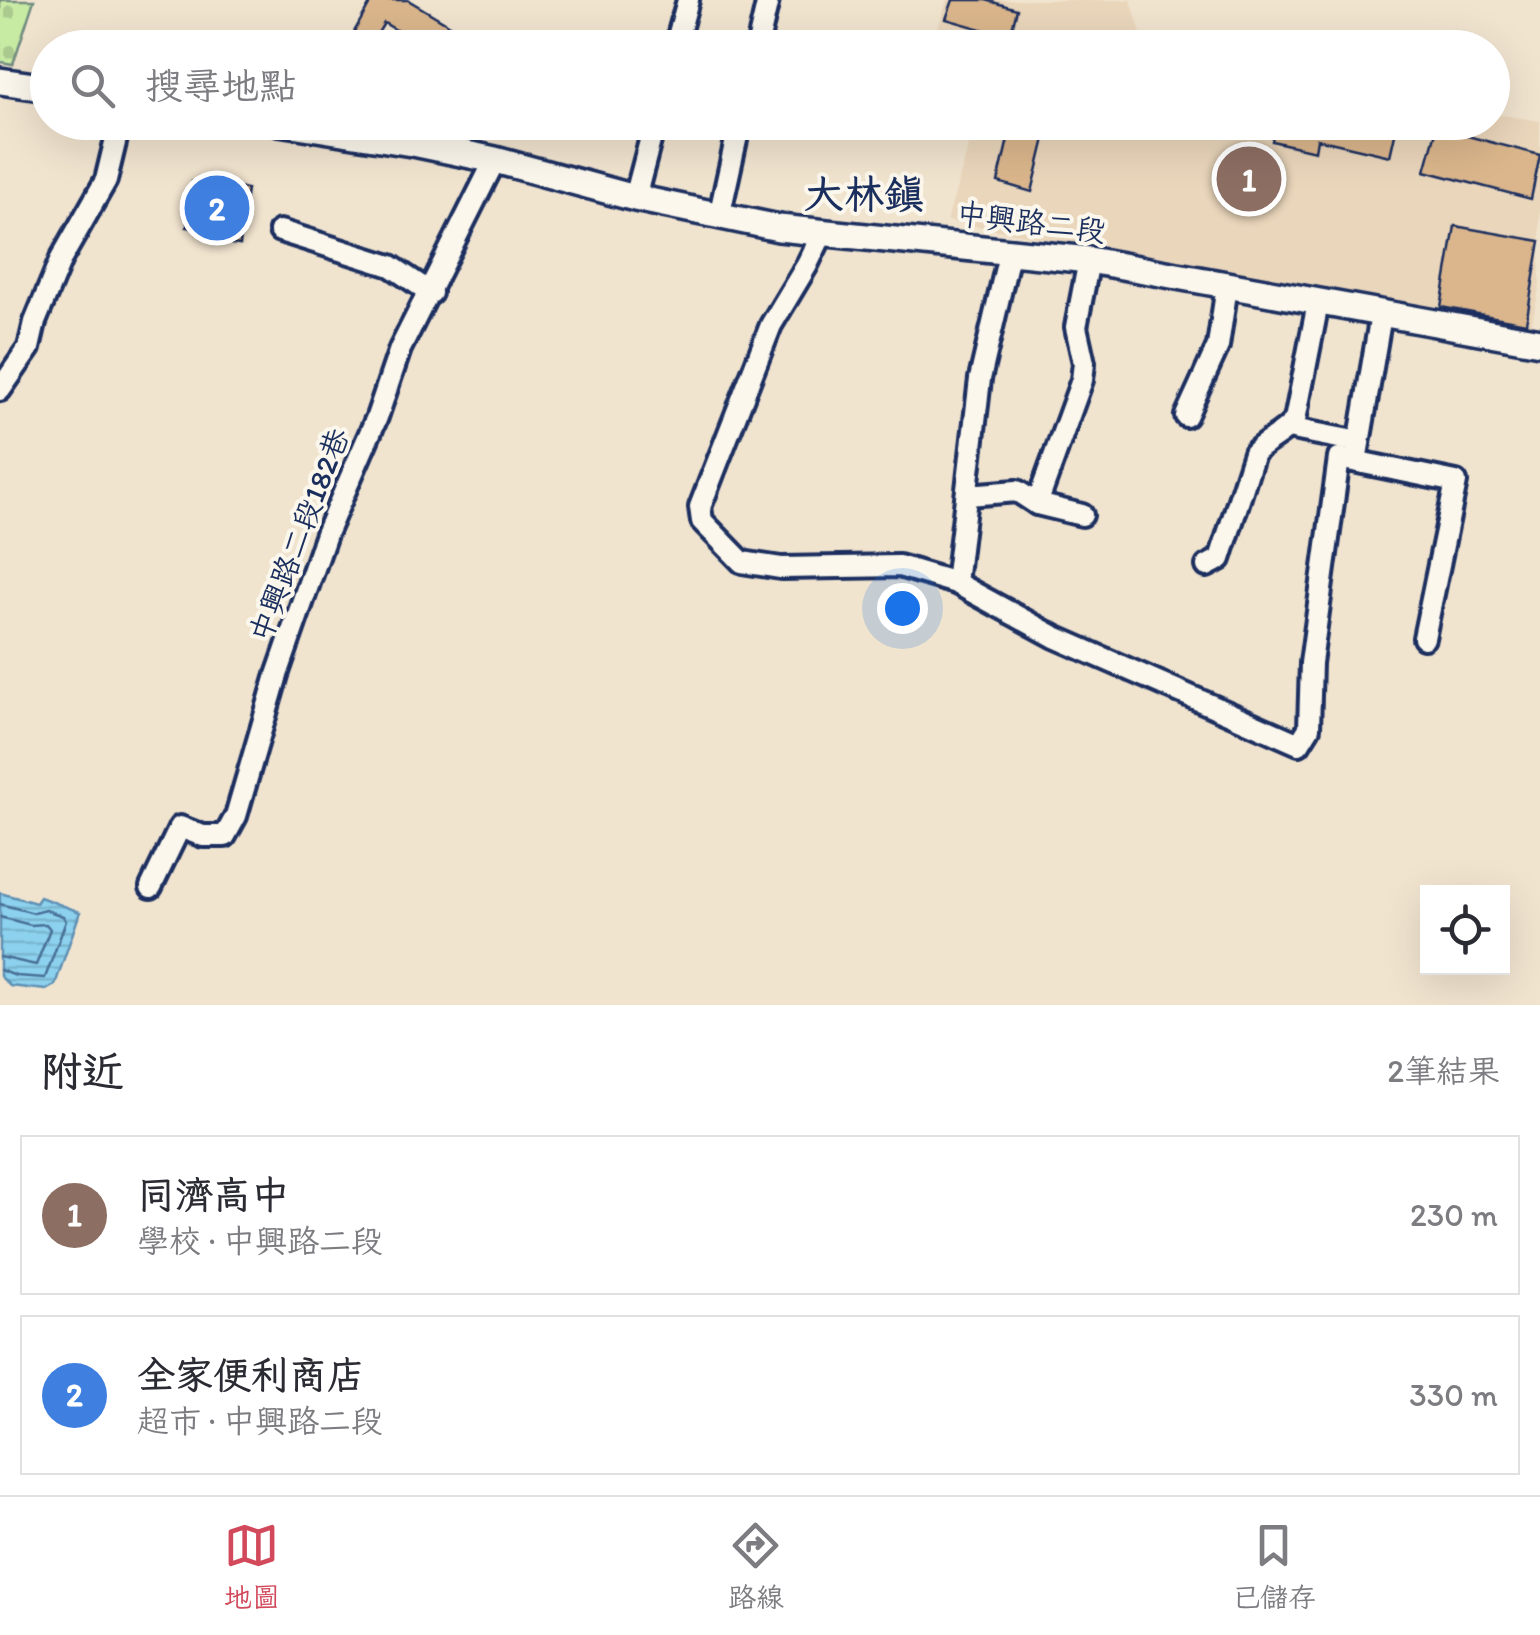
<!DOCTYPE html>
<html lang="zh-TW">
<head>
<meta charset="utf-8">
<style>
	body { margin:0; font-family:Itim,"LXGW WenKai TC",sans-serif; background:#f2f2f3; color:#2b2b33 }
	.controls { position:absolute; right:30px; bottom:30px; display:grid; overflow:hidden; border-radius:0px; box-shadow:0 10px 40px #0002 }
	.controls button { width:90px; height:90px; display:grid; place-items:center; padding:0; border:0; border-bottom:2px solid #e1e1e2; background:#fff; color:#2b2b33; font:50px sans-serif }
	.you { position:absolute; left:902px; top:608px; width:35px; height:35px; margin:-25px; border:8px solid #fff; border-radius:50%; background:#1a73e8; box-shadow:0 0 0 15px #1a73e833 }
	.badge { display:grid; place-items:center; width:65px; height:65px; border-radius:50%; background:#d1495b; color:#fff; font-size:32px; font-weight:700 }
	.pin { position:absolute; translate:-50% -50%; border:5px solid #fff; box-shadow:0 2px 10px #0006 }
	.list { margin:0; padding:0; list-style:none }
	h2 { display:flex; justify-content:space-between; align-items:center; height:130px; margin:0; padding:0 40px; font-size:42px }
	h2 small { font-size:32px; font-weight:400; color:#7c7c81 }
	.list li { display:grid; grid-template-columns:65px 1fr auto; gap:30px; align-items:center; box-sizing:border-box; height:160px; margin:0 20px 20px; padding:0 20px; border:2px solid #e1e1e2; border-radius:0px }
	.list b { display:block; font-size:38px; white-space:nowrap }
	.list p { margin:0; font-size:32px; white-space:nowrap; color:#7c7c81 }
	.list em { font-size:32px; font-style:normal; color:#7c7c81 }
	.icon { flex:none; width:55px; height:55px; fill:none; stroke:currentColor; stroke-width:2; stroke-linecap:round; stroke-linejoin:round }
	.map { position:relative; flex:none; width:1540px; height:1005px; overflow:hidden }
	.search { position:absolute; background:#fff; box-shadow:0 10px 40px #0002; left:30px; right:30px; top:30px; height:110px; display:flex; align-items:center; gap:25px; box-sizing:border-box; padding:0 35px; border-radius:55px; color:#7c7c81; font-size:38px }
	.sheet { height:490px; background:#fff }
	nav { display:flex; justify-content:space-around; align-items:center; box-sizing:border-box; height:140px; border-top:2px solid #e1e1e2; background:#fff; font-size:28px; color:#7c7c81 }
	nav a { display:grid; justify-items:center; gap:5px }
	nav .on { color:#d1495b }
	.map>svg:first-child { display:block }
	.built { fill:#ead6bb }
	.cemetery { fill:url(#cemetery-stones); stroke:#728d81; stroke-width:2.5 }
	.water { fill:url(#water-rules); stroke:#5f90b4; stroke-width:2.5 }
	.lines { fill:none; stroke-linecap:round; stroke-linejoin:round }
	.shore { stroke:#487097; stroke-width:2.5 }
	.building { fill:#dbb68c; stroke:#1b2f5e; stroke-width:2.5 }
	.minor-casing { stroke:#1b2f5e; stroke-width:28 }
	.major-casing { stroke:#1b2f5e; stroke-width:32 }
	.minor { stroke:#fbf7ec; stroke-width:20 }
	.major { stroke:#fbf7ec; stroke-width:25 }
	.labels { text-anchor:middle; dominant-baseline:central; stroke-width:8; stroke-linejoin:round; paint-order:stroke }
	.street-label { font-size:30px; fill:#1b2f5e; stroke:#fbf7ec }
	.district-label { font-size:40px; font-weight:bold; fill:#1b2f5e; stroke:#fbf7ec }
</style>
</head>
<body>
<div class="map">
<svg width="1540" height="1005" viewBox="0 0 1540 1005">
	<defs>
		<pattern id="cemetery-stones" width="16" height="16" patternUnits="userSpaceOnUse" patternTransform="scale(2.5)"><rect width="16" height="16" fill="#c8eba4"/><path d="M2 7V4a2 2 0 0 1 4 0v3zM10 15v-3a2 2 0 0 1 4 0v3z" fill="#abca90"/></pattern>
		<pattern id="water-rules" width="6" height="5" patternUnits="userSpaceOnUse" patternTransform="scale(2.5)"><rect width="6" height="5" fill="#8cd1ed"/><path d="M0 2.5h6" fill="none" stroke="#78b4ce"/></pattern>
	</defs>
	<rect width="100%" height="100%" fill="#f1e4cf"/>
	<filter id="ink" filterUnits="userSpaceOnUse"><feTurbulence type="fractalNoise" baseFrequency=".01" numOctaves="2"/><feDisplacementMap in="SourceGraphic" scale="20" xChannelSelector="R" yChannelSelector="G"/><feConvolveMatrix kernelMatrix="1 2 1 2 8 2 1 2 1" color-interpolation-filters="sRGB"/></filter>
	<g filter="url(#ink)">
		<g class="built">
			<polygon points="947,0 1131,0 1143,40 1172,47 932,48"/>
			<polygon points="1503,115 1540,121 1540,285 1531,327 947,221 971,138 917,123 1492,122 1493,117"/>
		</g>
		<polygon class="cemetery" points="0,0 34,0 13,64 0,62"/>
		<polygon class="water" points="0,893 36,903 40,897 80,912 55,985 46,990 10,986 0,976"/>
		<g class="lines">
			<g class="shore">
				<polyline points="0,904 34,913 46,910 63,916 66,921 45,978 16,976 0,970"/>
				<polyline points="0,917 31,925 46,924 50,929 36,965 0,957"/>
			</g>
		</g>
		<g class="building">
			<polygon points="372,0 408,0 455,28 444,48 427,48 384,23 369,48 345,48"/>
			<polygon points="953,0 986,0 1017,9 1007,48 980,48 985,30 946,19"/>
			<polygon points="1012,122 1049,122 1032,192 998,182"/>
			<polygon points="1276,122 1387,122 1397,125 1390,156 1317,139 1315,151 1272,141"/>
			<polygon points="1437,128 1540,155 1531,199 1425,171"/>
			<polygon points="192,182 247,189 240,245 215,242 216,231 187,227"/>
			<polygon points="1455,226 1540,241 1526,323 1441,307"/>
		</g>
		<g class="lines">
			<g class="minor-casing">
				<g id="minor">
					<polyline points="675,48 688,0"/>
					<polyline points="757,48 768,0"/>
					<polyline points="635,198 655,122"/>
					<polyline points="719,217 740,122"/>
					<polyline points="280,231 391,266 431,293"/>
					<polyline points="822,234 807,265 771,325 700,507 702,521 742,562 781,568 899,566 956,583 1055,637 1299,744 1309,728 1311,663 1339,458 1456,482 1424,638"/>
					<polyline points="0,390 29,348 35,322 61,259 106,180 120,122"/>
					<polyline points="1186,416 1218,346 1227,286"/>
					<polyline points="1288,428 1359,442"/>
					<polyline points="1356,461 1381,315"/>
					<polyline points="968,495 1017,491 1037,504"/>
					<polyline points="1082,515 1037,504 1082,380 1084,363 1076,327 1089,260"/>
					<path d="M1207,566l13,-7 34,-106c13,-13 29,-18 41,-33l23,-117"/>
					<polyline points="956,583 980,379 1010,250"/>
					<polyline points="151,887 180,827 203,836 225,836 236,816 277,675 326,534 377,417 400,349 495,160"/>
				</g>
			</g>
			<g class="major-casing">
				<g id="major">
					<polyline points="0,81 48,88"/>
					<polyline points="279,122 418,144 495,160 635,198 779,228 1089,260 1540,342"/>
				</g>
			</g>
			<use href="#minor" class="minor"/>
			<use href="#major" class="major"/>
		</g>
	</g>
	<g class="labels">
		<g class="street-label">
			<text transform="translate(1031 222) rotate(7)">中興路二段</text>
			<text transform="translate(299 535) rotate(-69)">中興路二段182巷</text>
		</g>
		<g class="district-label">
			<text x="864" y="194">大林鎮</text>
		</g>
	</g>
</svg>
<div class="controls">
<button><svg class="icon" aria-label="locate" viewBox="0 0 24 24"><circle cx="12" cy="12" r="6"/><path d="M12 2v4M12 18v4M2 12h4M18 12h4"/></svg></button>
</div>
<div class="you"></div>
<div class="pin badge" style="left:1249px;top:179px;background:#8d6e63">1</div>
<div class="pin badge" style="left:217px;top:208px;background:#3f7fe0">2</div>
<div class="search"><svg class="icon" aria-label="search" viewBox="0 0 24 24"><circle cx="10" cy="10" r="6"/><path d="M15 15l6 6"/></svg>搜尋地點</div>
</div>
<section class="sheet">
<h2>附近<small>2筆結果</small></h2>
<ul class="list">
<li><span class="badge" style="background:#8d6e63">1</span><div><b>同濟高中</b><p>學校 · 中興路二段</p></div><em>230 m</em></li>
<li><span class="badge" style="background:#3f7fe0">2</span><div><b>全家便利商店</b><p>超市 · 中興路二段</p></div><em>330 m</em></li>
</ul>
</section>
<nav>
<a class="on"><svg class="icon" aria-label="map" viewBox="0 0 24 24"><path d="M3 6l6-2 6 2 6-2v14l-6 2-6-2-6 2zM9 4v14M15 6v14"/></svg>地圖</a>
<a><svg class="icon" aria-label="directions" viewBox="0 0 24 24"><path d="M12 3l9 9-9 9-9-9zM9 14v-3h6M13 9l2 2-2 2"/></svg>路線</a>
<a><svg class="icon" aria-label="saved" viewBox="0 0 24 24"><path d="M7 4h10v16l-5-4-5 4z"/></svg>已儲存</a>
</nav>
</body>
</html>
